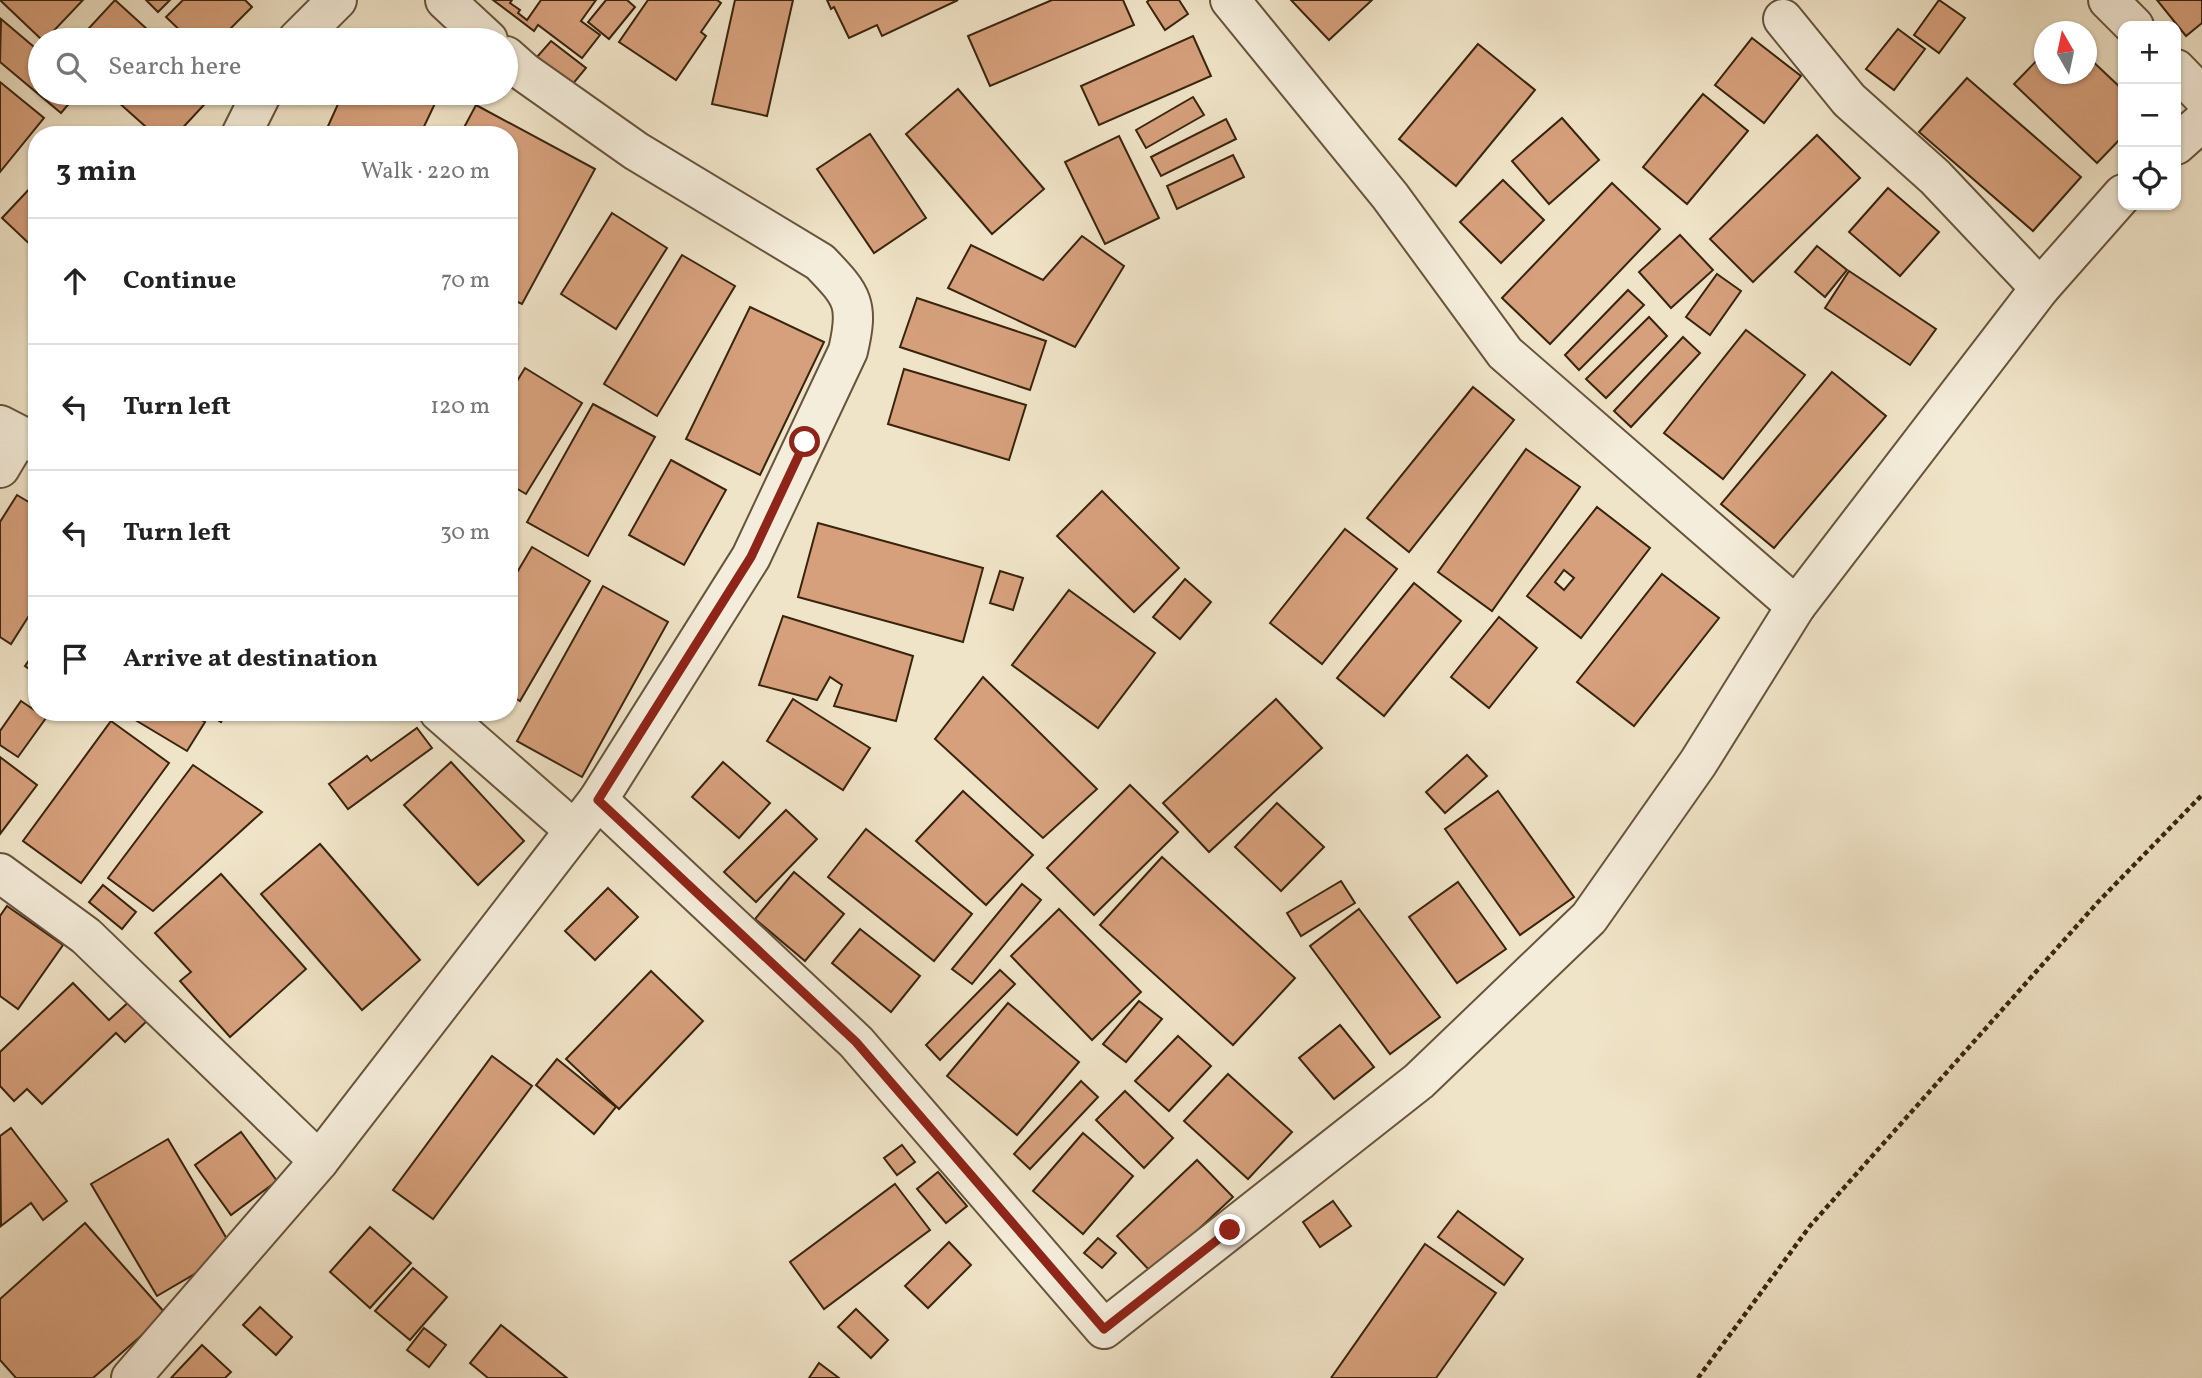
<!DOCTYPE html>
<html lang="en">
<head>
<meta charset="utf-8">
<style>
	body { margin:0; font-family:Vollkorn,serif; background:#f6f6f6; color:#222 }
	.controls { position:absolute; right:21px; top:21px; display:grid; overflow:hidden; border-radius:14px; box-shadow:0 2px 5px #0004 }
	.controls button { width:63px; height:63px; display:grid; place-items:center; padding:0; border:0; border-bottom:2px solid #e0e0e0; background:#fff; color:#222; font:35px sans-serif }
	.compass { position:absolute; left:2034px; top:21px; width:63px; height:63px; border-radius:50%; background:#fff; box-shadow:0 2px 5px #0004; rotate:351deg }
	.stop { position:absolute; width:21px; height:21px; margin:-16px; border:5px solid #8f2418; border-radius:50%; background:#fff }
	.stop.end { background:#8f2418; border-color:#fff; box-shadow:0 2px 7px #0008 }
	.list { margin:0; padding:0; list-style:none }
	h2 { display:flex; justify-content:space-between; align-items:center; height:91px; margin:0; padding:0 28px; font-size:30px }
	h2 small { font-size:23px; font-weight:400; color:#767676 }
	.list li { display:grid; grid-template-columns:46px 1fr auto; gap:21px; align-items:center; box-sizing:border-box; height:126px; padding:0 28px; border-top:2px solid #e0e0e0 }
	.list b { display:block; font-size:26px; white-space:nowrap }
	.list em { font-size:23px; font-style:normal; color:#767676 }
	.icon { flex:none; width:38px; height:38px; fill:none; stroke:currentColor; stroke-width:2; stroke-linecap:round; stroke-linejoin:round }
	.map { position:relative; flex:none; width:2202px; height:1378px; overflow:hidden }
	.search { position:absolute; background:#fff; box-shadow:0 2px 5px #0004; left:28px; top:28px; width:490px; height:77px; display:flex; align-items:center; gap:18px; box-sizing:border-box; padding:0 24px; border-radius:38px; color:#767676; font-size:26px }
	.panel { position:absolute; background:#fff; box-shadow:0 2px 5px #0004; left:28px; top:126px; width:490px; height:595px; border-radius:28px }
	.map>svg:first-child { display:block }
	.building { fill:#d6a07c; stroke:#38240d; stroke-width:2; fill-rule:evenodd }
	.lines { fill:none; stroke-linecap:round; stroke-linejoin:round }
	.minor-casing { stroke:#66543c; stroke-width:42 }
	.path { stroke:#38240d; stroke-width:4.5; stroke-dasharray:5 3.5; stroke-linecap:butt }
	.minor { stroke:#f5eddb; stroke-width:38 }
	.route { stroke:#8f2418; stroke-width:9 }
</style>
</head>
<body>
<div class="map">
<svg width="2202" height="1378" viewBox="0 0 2202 1378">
	<rect width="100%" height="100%" fill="#f0e4c8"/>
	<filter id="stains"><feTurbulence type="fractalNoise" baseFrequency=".00286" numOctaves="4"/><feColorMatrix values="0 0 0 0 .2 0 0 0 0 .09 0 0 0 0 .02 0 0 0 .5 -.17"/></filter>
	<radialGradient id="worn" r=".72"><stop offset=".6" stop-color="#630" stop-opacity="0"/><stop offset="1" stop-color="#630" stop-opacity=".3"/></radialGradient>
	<g class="building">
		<polygon points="0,0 83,0 45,40 42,40"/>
		<polygon points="115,0 159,40 78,40"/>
		<polygon points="146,0 170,0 158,12"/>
		<polygon points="183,0 245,0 252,7 219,40 190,40 166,17"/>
		<polygon points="493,0 512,0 510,3 520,10 518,13 527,20 541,0 596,0 581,21 600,35 582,58 538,25 534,31"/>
		<polygon points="606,0 627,0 635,7 609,39 588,22"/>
		<polygon points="648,0 717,0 721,3 701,32 706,36 676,80 619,42"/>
		<polygon points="735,0 793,0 767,116 712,104"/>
		<polygon points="827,0 958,0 882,36 877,25 849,38 834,7 831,9"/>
		<polygon points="1052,0 1123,0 1134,25 990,86 968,36"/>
		<polygon points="1149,0 1179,0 1188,14 1165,30 1147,2"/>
		<polygon points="1291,0 1372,0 1329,40"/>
		<polygon points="1939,0 1965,18 1939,53 1914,35"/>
		<polygon points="2157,0 2202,0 2202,23 2186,36"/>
		<polygon points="1,19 40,52 40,93 78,93 61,113 0,62"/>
		<polygon points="1898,29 1925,49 1894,90 1866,69"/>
		<polygon points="1193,36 1211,76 1099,125 1081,86"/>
		<polygon points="1752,38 1801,76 1764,123 1715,85"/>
		<polygon points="551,41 586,68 572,85 536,58"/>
		<polygon points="1478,44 1535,90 1456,186 1399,139"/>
		<polygon points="2044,53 2044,74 2086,74 2086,55 2123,90 2123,136 2097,163 2014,84"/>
		<polygon points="1967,78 2081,177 2033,231 1919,132"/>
		<polygon points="0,82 44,118 0,172"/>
		<polygon points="958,89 1044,189 992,234 906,134"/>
		<polygon points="108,93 215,93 176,135 155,135"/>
		<polygon points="343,93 434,93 439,95 420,135 324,135"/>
		<polygon points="1703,94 1748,131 1687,204 1643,167"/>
		<polygon points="1193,97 1204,115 1146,148 1136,130"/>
		<polygon points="476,105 595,169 522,304 509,298 509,135 460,135"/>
		<polygon points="1562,118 1599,160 1549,204 1512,161"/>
		<polygon points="1226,119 1236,139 1161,176 1151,157"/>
		<polygon points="870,134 926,218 874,253 817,169"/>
		<polygon points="1817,135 1860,178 1753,282 1710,239"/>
		<polygon points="1119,136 1159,218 1105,244 1065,162"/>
		<polygon points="1233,155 1244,177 1177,209 1167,186"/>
		<polygon points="1503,180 1544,220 1501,263 1460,222"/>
		<polygon points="1612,183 1660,229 1550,344 1502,298"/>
		<polygon points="34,184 37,187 37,251 2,218"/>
		<polygon points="1888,188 1939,232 1900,276 1849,232"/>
		<polygon points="612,213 667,248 616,329 561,294"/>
		<polygon points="1680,235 1713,270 1671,308 1639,272"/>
		<polygon points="1082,236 1124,266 1075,347 948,288 971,245 1043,280"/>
		<polygon points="1817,246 1847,270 1825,297 1795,272"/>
		<polygon points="682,255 735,286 657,416 604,384"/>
		<polygon points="1849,271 1936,329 1910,365 1825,308"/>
		<polygon points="1717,274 1741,291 1710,335 1686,317"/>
		<polygon points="1628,290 1644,305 1579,370 1565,355"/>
		<polygon points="917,298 1046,341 1030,390 900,347"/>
		<polygon points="750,307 824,342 760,475 686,439"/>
		<polygon points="1649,317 1667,336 1606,398 1586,379"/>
		<polygon points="1746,330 1805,375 1723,479 1664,433"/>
		<polygon points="1683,337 1700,353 1631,427 1614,411"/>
		<polygon points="525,368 582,403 526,494 509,484 509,394"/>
		<polygon points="904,369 1026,405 1009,460 888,424"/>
		<polygon points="1832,372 1886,416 1774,548 1721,504"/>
		<polygon points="1473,387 1514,420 1409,552 1367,518"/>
		<polygon points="593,404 655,437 588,556 527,522"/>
		<polygon points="1526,449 1580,487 1492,611 1438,572"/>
		<polygon points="671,460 726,490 684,565 629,535"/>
		<polygon points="1102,491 1179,568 1134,612 1057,536"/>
		<polygon points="17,495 37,507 37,603 11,644 0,637 0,522"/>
		<path d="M1597,507l53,41 -69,90 -54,-42zM1564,570l10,8 -10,12 -9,-8z"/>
		<polygon points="818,523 983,568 963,642 798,597"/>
		<polygon points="1345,529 1397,569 1322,664 1270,623"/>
		<polygon points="532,547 590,581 520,701 509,694 509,586"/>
		<polygon points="1000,571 1023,578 1013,610 990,603"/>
		<polygon points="1662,574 1719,618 1634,726 1577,682"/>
		<polygon points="1185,579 1211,602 1180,639 1153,617"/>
		<polygon points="1414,583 1461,621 1384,716 1337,678"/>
		<polygon points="603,586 668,622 582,777 517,741"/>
		<polygon points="1069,590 1155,653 1098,728 1012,665"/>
		<polygon points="783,616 913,656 896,721 834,706 842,685 830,677 817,700 759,685"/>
		<polygon points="1499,617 1537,648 1489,708 1451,677"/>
		<polygon points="37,649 37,675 25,666"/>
		<polygon points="983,677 1097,789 1043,838 935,739"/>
		<polygon points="793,699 870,748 843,790 767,741"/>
		<polygon points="1276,699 1322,748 1209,852 1163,803"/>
		<polygon points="21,701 46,718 18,757 0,745 0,731"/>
		<polygon points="122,712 188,712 205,722 187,751"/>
		<polygon points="205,712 227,712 221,722"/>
		<polygon points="111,721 169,763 81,883 23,841"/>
		<polygon points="417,728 432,748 348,809 329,784 367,756 371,761"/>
		<polygon points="1467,755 1487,776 1445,813 1426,792"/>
		<polygon points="0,757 37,785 0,834"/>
		<polygon points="451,762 524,841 478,885 404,805"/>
		<polygon points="723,762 770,803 739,838 692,797"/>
		<polygon points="193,765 262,812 153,911 108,878"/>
		<polygon points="1130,785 1178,832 1094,915 1047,868"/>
		<polygon points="963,791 1033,855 986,905 916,841"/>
		<polygon points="1498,791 1574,897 1520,935 1445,829"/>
		<polygon points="1277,803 1324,847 1281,891 1235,847"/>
		<polygon points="786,810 817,839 756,902 724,872"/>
		<polygon points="866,829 972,914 934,961 828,877"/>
		<polygon points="320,844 420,960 362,1010 261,894"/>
		<polygon points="1162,857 1295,978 1233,1045 1100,925"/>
		<polygon points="794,872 844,914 805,961 755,919"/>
		<polygon points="221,874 306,969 230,1037 180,981 191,972 155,933"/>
		<polygon points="1341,881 1355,903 1301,936 1287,913"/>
		<polygon points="1458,882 1506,949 1457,983 1409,917"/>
		<polygon points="1022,884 1041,900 972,984 952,969"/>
		<polygon points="103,885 136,912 122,929 89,902"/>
		<polygon points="608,888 638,917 595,960 565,931"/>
		<polygon points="7,906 63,945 18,1009 0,996 0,916"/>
		<polygon points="1059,909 1141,992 1092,1040 1011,956"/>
		<polygon points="1359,909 1440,1017 1390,1054 1310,946"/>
		<polygon points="860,929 920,976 891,1012 832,963"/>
		<polygon points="1000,970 1015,984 940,1060 926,1045"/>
		<polygon points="651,971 703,1021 619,1109 566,1059"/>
		<polygon points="73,983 109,1020 132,999 150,1018 125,1042 116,1033 42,1104 27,1089 14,1101 0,1086 0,1052"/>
		<polygon points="1139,1001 1162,1019 1126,1062 1103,1044"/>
		<polygon points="1008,1003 1079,1062 1017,1135 947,1076"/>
		<polygon points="1340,1025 1374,1067 1334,1099 1299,1058"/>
		<polygon points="1178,1036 1211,1066 1169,1111 1135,1081"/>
		<polygon points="492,1056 532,1086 433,1219 393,1190"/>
		<polygon points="557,1059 616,1107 594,1134 536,1085"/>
		<polygon points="1228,1074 1292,1132 1248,1179 1184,1121"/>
		<polygon points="1081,1081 1098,1097 1030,1169 1014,1154"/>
		<polygon points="1125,1091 1173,1138 1144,1168 1096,1120"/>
		<polygon points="11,1128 67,1201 43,1220 31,1203 1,1226 0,1136"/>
		<polygon points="241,1132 277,1181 231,1215 195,1165"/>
		<polygon points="1083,1133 1133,1176 1083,1234 1033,1191"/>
		<polygon points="168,1139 234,1251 157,1296 91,1184"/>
		<polygon points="902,1145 915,1162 897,1175 884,1158"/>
		<polygon points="1197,1160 1233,1197 1152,1273 1117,1236"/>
		<polygon points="938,1172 967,1206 946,1223 917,1189"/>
		<polygon points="895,1184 930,1230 824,1309 790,1262"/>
		<polygon points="1333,1201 1351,1226 1320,1247 1303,1222"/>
		<polygon points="1458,1211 1523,1259 1504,1285 1438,1237"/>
		<polygon points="85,1223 166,1314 93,1378 16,1378 0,1360 0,1299"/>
		<polygon points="370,1227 411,1263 370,1308 330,1272"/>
		<polygon points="1098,1238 1116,1253 1102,1268 1084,1253"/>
		<polygon points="949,1242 971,1265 928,1308 905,1286"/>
		<polygon points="1425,1244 1496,1293 1436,1378 1331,1378"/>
		<polygon points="413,1268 447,1297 410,1340 375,1311"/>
		<polygon points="260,1307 292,1337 276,1355 243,1325"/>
		<polygon points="856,1309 888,1340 871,1358 838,1327"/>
		<polygon points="501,1325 567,1378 488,1378 470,1363"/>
		<polygon points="424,1328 446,1345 429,1367 407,1350"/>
		<polygon points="202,1345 231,1372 225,1378 171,1378"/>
		<polygon points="819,1363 839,1378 809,1378"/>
	</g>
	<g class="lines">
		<g class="minor-casing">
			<g id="minor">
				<polyline points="445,0 488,40"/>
				<polyline points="1230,0 1390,196 1505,353 1796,606"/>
				<polyline points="2108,0 2134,26"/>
				<polyline points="1783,19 1849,100 1935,177 2040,288"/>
				<polyline points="297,40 337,0"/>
				<polyline points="2176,69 2202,96"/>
				<polyline points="241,135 262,93"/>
				<polyline points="2176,145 2202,122"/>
				<polyline points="0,425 37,444"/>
				<polyline points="0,468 19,436"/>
				<polyline points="439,712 574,830"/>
				<polyline points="598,800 856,1042 1104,1329 1419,1081 1589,918 1698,763 1796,606 2040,288 2123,194"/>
				<polyline points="0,873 86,936 319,1161"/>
				<path d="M131,1378l188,-217 279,-361 153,-243 97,-206c11,-47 5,-55 -28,-89l-184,-111 -112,-79 -18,-16"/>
			</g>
		</g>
		<polyline class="path" points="1698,1378 1810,1226 2098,902 2202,795"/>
		<use href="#minor" class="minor"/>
	</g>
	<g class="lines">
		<polyline class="route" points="805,442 751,557 598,800 856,1042 1104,1329 1230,1230"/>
	</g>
	<rect width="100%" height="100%" filter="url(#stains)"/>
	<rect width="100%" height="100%" fill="url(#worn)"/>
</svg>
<div class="controls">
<button>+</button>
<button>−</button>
<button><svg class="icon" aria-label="locate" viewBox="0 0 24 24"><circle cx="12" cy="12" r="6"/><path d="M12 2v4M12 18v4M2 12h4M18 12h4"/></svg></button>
</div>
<svg class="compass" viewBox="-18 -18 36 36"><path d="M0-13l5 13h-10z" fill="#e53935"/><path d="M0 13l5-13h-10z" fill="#767676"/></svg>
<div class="stop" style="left:805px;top:442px"></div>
<div class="stop end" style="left:1230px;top:1230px"></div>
<div class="search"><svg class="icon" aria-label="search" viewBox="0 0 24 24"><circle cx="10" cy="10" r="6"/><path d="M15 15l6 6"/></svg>Search here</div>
<section class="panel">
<h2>3 min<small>Walk · 220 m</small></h2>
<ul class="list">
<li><svg class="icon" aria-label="ahead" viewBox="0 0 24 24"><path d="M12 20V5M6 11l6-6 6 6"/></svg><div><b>Continue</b></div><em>70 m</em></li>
<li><svg class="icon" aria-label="left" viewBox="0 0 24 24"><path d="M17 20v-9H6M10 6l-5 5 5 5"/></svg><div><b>Turn left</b></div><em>120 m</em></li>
<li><svg class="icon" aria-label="left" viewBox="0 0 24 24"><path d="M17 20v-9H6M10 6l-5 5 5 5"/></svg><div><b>Turn left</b></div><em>30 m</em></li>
<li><svg class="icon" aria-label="arrive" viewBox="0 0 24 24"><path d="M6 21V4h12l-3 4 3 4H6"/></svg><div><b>Arrive at destination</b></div></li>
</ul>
</section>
</div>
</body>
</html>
